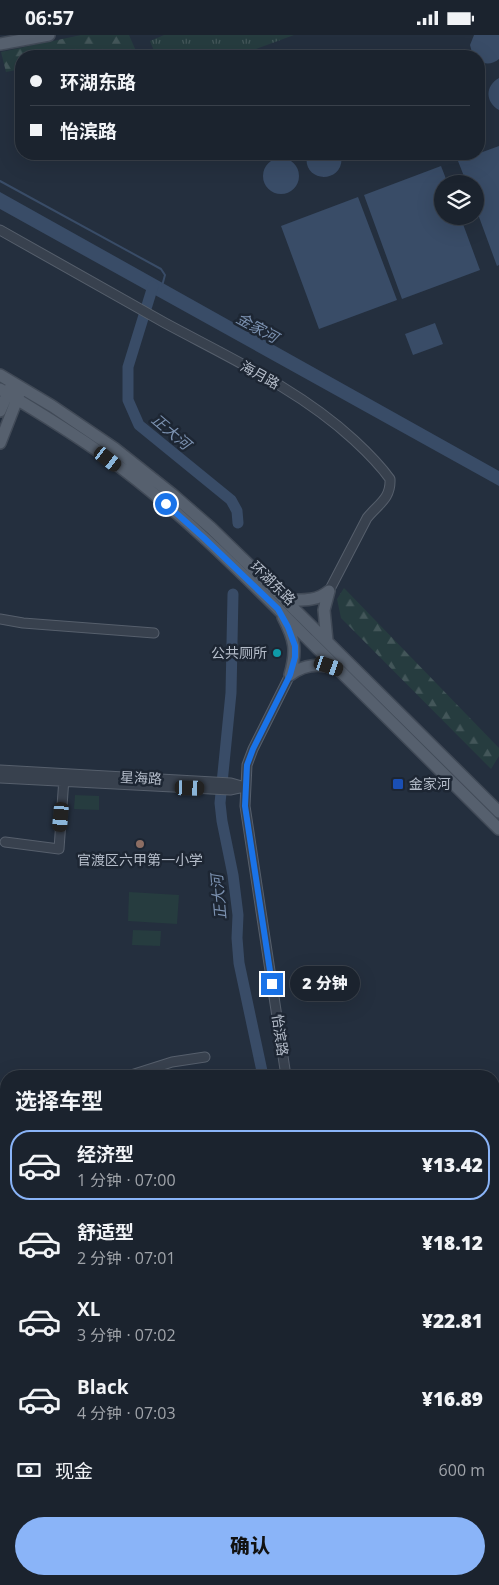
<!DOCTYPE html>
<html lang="zh">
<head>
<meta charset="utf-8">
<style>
  body { margin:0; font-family:"Open Sans","Noto Sans SC",sans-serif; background:#282f3a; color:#f1f3f6; height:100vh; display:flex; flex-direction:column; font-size:19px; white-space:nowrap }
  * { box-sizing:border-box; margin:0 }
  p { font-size:16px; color:#a0a4aa }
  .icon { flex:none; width:28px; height:28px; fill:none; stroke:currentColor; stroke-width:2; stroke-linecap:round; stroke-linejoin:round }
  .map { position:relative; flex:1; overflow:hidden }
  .side { position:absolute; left:0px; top:1035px; width:500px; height:515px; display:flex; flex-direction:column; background:#1b232e; border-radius:20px 20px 0 0; box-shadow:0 5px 20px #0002,0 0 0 1px #39404a }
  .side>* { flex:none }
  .hud { position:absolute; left:15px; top:15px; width:470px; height:110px; border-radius:20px; box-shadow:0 5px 20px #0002,0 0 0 1px #39404a; display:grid; align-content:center; height:110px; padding:0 15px; background:#1b232e }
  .tools { position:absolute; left:434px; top:140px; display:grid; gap:10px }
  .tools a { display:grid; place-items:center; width:50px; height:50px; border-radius:50%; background:#1b232e; box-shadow:0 5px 20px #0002,0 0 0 1px #39404a; font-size:25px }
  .end { position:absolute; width:22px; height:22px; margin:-11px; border:6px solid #1a73e8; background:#fff; box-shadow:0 0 0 2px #fff }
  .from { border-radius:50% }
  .bubble { position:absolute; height:35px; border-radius:18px; background:#1b232e; box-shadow:0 5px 20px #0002,0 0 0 1px #39404a; font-size:16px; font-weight:800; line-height:35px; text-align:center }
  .car { position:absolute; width:15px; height:30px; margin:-15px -8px; border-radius:6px; box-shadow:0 0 4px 1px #0007; background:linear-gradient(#222 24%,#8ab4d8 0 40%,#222 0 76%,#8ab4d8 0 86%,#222 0) }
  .hud b { display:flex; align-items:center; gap:18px; height:48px; font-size:19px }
  .hud b+b { border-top:1px solid #39404a }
  .hud i { width:12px; height:12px; background:#f1f3f6 }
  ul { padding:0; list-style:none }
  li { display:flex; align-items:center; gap:15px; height:70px; margin:0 10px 8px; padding:0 5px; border:2px solid transparent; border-radius:20px }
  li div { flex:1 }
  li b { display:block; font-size:19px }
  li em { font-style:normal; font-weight:800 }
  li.current { border-color:#8ab4f8 }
  li>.icon { width:45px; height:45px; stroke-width:1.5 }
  h2 { padding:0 15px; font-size:22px; line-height:60px }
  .pay { display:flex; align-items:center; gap:12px; height:55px; padding:0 15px; font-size:19px }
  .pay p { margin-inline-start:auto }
  .button { display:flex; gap:10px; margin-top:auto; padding:10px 15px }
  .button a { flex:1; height:58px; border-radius:30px; background:#8ab4f8; color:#111; font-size:20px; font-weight:800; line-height:58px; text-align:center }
  .status { display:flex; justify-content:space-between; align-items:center; height:35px; padding:0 25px; background:#1b232e; direction:ltr }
  .status svg { height:14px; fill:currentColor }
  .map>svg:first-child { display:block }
  .grass { fill:url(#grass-tufts) }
  .forest { fill:url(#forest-firs) }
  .garden { fill:#263c3f }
  .water { fill:#394c67 }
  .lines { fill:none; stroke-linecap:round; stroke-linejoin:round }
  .stream { stroke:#394c67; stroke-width:2 }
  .river { stroke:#394c67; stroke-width:11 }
  .minor-casing { stroke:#565f6c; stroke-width:11 }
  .major-casing { stroke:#414a57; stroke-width:14 }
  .highway-casing { stroke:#434c59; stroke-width:15 }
  .minor { stroke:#38414e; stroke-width:9 }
  .major { stroke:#56606e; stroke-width:11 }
  .highway { stroke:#746855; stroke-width:12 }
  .route { stroke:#1a73e8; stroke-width:6 }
  .culture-dot { fill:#0f9aa8; stroke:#1d2633; stroke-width:2 }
  .transit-dot { fill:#1a4fb4; stroke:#1d2633; stroke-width:2 }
  .education-dot { fill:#8d6e63; stroke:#1d2633; stroke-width:2 }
  .labels { text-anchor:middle; stroke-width:5; stroke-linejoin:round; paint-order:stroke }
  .street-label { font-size:14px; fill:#b4bcc9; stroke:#1d2633 }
  .poi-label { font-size:14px; fill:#b4bcc9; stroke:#1d2633; text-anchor:end }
  .water-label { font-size:15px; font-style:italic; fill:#7c92b1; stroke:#1d2633 }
</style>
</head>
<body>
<div class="status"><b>06:57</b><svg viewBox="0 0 49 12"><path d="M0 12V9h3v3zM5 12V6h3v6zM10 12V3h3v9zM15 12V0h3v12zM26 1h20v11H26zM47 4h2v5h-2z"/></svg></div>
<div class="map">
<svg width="499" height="1550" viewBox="0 0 499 1550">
  <defs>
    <pattern id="grass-tufts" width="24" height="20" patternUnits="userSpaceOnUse" patternTransform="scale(1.25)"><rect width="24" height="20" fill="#263c3f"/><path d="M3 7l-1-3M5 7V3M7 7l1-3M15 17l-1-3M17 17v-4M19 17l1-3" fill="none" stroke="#435659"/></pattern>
    <pattern id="forest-firs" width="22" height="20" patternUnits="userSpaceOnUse" patternTransform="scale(1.25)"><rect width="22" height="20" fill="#263c3f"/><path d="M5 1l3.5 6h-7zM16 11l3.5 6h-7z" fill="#435659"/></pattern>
  </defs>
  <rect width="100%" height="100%" fill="#242f3e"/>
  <path class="grass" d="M164 0H294L237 21H156L150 6Z"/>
  <path class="forest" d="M81 0H129L136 16 123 21H21V34L6 37 1 17Z
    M344 553 499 713V721L491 734 341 583 337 564Z"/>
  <path class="garden" d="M75 760 99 761V775L74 774Z
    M129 857 179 860 177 889 128 886Z
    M133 895 161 896 160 911 132 910Z"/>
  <path class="water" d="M474 0H499V24C493 29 486 30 479 26V21H473L470 10Z
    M499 43V75C485 67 485 51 499 43Z
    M499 111V230L497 231 475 171V149H467L458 126Z
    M307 119H341C347 149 301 150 307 119Z
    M263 141a18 18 0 1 1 36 0a18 18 0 1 1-36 0Z
    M441 131 448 149H442V181H460L480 235 402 264 364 160Z
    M0 157 499 436V451L0 174Z
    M358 162 397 265 319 294 281 191Z
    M435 288 443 309 413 320 405 299Z"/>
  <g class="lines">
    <path class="stream" d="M0 146 161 234 165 240 162 251"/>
    <path class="river" d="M153 251 128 332V365L139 390 231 465 237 476 238 488
      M233 559 231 658 220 768 222 786 233 840 238 880 237 903 239 928 263 1041
      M199 1544 200 1550"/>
    <g class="minor-casing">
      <path id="minor" d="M0 195C55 226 110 257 165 288 230 323 300 355 354 405 367 417 380 430 390 444 391 464 378 469 367 483L329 556
        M0 584 23 588 154 598
        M0 735 231 748 245 752
        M0 743 230 755 244 752
        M5 807 59 814 64 743
        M128 1041 172 1027 205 1022
        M286 1041 245 771 247 730 253 714 290 640
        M0 1124 6 1119
        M494 1141 499 1140
        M0 1439 6 1435
        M494 1455 499 1446
        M494 1471 499 1457
        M478 1550 485 1548"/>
    </g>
    <g class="major-casing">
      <path id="major" d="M0 9 49 0
        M0 340 52 371 114 413 172 459 211 493 285 565 499 777
        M0 354C37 376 73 398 108 423 181 476 245 541 309 605 373 668 436 731 499 794
        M0 376 10 353
        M0 408 19 359
        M285 565C301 565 316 567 329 556L324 575 327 606
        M283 582C295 605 297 615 290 640 304 629 321 628 337 634
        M0 1140 6 1156
        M0 1174 6 1190
        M155 1544 158 1550
        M168 1544 170 1550"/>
    </g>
    <g class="highway-casing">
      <path id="highway" d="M494 1217 499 1215
        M494 1231 499 1229
        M494 1249 499 1247
        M0 1519 6 1515
        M0 1535 6 1531
        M0 1545 6 1542"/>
    </g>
    <use href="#minor" class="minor"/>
    <use href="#major" class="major"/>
    <use href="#highway" class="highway"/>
  </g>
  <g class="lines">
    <path class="route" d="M166 469 204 503 278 574 288 592 295 611V622L290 640 253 714 247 730 245 771 272 949"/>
  </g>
  <circle class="culture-dot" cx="277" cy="618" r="5"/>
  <rect class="transit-dot" x="392" y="743" width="12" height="12" rx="2.5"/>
  <circle class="education-dot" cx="140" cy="809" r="5"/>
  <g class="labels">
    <g class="street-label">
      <text transform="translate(260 340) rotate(29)" y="5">海月路</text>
      <text transform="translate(273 548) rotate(44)" y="5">环湖东路</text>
      <text transform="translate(141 743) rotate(3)" y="5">星海路</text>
      <text transform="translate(280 1000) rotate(82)" y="5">怡滨路</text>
    </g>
    <g class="poi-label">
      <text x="267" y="623">公共厕所</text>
      <text x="409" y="754" text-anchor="start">金家河</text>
      <text x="140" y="830" text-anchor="middle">官渡区六甲第一小学</text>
    </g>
    <g class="water-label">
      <text transform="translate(257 293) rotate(29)" y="5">金家河</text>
      <text transform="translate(171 397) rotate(40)" y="5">正大河</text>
      <text transform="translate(219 862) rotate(-95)" y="5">正大河</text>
    </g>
  </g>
</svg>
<div class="tools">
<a><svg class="icon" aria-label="layers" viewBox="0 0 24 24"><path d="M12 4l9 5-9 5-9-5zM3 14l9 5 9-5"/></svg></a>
</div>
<i class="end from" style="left:166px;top:469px"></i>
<i class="end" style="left:272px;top:949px"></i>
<div class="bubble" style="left:290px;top:931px;width:70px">2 分钟</div>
<i class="car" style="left:108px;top:424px;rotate:128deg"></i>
<i class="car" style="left:329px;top:631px;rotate:109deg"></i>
<i class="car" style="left:190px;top:753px;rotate:92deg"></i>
<i class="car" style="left:61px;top:782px;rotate:185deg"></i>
<div class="hud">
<b><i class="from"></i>环湖东路</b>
<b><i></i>怡滨路</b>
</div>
<section class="side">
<h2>选择车型</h2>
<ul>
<li class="current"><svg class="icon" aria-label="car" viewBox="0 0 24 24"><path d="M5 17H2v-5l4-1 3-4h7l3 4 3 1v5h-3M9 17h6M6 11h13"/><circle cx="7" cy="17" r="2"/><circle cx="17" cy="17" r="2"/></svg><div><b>经济型</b><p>1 分钟 · 07:00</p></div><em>¥13.42</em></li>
<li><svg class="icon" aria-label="car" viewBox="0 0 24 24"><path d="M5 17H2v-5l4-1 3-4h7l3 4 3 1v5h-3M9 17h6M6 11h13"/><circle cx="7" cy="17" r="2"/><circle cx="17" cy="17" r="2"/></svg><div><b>舒适型</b><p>2 分钟 · 07:01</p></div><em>¥18.12</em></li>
<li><svg class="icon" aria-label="car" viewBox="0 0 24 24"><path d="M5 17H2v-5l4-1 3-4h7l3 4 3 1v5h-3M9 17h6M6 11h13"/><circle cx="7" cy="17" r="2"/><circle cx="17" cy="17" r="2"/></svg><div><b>XL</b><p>3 分钟 · 07:02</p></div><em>¥22.81</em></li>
<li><svg class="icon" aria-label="car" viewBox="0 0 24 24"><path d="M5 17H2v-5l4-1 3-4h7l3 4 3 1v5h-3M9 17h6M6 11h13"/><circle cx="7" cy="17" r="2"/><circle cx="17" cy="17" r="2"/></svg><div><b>Black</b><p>4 分钟 · 07:03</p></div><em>¥16.89</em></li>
</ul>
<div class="pay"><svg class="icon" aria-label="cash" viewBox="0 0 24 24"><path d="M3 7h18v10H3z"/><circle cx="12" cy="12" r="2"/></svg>现金<p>600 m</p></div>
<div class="button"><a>确认</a></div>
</section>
</div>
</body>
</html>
